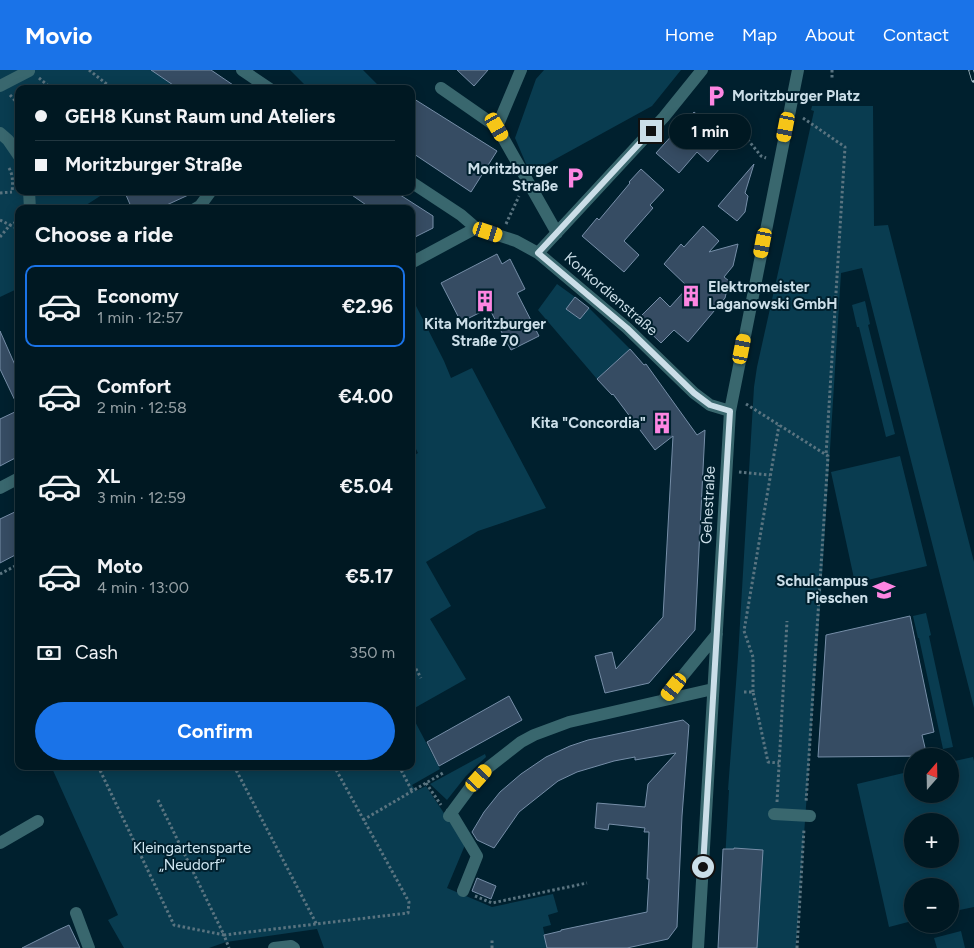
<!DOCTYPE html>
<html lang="en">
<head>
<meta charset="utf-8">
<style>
  body { margin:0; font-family:Figtree,sans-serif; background:#0a212a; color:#f1f3f6; height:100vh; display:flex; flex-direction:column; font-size:19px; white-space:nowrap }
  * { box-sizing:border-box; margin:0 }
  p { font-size:16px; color:#95a0a5 }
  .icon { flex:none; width:28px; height:28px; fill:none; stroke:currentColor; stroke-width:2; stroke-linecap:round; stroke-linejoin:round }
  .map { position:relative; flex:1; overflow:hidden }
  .panel { position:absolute; left:15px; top:135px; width:400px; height:565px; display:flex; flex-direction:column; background:#001822; border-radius:10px; box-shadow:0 2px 12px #0003,0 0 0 1px #223740 }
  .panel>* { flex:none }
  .top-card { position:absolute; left:15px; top:15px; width:400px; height:110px; border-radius:10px; box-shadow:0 2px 12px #0003,0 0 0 1px #223740; display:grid; align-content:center; height:110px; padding:0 20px; background:#001822 }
  .needle { width:32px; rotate:20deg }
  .fabs { position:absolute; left:904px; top:678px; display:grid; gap:10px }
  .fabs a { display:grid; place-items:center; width:55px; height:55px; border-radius:50%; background:#001822; box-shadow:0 2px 12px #0003,0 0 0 1px #223740; font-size:25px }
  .end { position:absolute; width:22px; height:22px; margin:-11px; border:6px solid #cbdee8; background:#111; box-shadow:0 0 0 2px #111 }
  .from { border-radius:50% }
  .bubble { position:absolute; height:35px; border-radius:18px; background:#001822; box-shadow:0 2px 12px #0003,0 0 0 1px #223740; font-size:16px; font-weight:700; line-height:35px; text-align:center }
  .car { position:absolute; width:15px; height:30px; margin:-15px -8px; border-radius:6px; box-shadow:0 0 4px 1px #0007; background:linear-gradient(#f5c518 24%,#345 0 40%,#f5c518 0 76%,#345 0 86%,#f5c518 0) }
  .top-card b { display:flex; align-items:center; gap:18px; height:48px; font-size:19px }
  .top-card b+b { border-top:1px solid #223740 }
  .top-card i { width:12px; height:12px; background:#f1f3f6 }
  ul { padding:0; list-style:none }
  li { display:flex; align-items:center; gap:15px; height:82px; margin:0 10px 8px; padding:0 10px; border:2px solid transparent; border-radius:10px }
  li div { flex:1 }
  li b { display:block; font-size:19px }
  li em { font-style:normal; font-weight:700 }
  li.current { border-color:#1a73e8 }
  li>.icon { width:45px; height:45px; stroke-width:1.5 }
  h2 { padding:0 20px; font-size:22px; line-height:60px }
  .pay { display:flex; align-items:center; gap:12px; height:55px; padding:0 20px; font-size:19px }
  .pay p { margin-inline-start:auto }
  .cta { display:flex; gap:10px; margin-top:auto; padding:10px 20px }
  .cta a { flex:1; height:58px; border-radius:30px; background:#1a73e8; color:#fff; font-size:20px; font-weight:700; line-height:58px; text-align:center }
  header { display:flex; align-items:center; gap:30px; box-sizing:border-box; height:70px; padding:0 25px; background:#1a73e8; color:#fff }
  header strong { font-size:24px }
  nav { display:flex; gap:28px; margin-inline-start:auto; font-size:18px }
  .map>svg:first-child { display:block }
  .green { fill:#093c50; fill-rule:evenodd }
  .building { fill:#364c63; stroke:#768ea8 }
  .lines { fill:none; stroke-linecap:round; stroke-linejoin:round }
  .path { stroke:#5a7480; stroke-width:3; stroke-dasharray:2.5 2.5; stroke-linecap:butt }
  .minor { stroke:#39676e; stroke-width:12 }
  .rail-casing { stroke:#abc0cb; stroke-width:5.5 }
  .rail { stroke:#00202e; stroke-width:4; stroke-dasharray:11; stroke-linecap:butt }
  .route { stroke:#cbdee8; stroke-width:6 }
  .labels { text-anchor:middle; stroke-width:4; stroke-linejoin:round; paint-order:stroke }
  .poi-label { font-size:15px; font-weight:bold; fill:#cbdee8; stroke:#00202e; text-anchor:end }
  .street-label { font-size:15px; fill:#cbdee8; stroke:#00202e }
  .park-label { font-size:15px; fill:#d0e7f2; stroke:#00202e }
</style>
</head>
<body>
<header>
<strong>Movio</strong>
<nav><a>Home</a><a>Map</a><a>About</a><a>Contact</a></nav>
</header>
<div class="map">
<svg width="974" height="878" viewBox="0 0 974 878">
  <rect width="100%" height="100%" fill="#00202e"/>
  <path class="green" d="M0 0H151L179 19H19V121H108L80 139H19V218L0 227Z
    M290 0H363L377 14 372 19H309Z
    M544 0H681L652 36 530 103 515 68 536 9Z
    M812 36H873L874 156 888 155 974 492V638L862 198 841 203 820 539 796 878H720L729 720H728L738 587 754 317 757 297 814 41 811 40Z
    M557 214 575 227 566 239 580 249 589 238 630 279 597 309 538 240Z
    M411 226 444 291 451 308 472 298 546 438 478 461 426 492 451 536 430 549 466 609 411 640V387L418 383 411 369Z
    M865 231 870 254 868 255 895 364 886 367 859 257H857L852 235Z
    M900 386 927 496 855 513 831 402Z
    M926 543 931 565 929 566 953 677 943 679 919 568H918L913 546Z
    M411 644 440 699 412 715 416 721 426 716 465 775 447 818 492 837 553 824 558 842 548 845 551 855 543 857 547 878H324L317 859 226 872 209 878H124L108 850 118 845 51 696H411Z
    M485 684 486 687 466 706 447 730 430 714Z
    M973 687 974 691V837L950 842V816H912V851L889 857 857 714 912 701V724H950V692ZM912 751H950V789H912Z
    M961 861 965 878H937L934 868Z"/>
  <path class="building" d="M151 0H211L239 19H179Z
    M457 0H488L474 16Z
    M411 27 497 81 471 122 411 82Z
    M694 42 727 70 708 92 697 82 679 103 656 83 675 62 676 63Z
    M754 94 745 123 748 126 745 142 737 151 718 136Z
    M641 99 664 120 650 135 653 138 624 171 639 185 624 202 582 166 597 148 599 150 630 113 629 112Z
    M136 121H197L158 139H132L126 125Z
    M346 121H394L433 146V158L411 169V139H372Z
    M703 156 719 171 709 182 738 174 733 196 724 207 729 211 725 228 688 272 674 260 661 273 637 250 660 227 670 237 688 217 664 194 681 174 684 177Z
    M497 184 502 194 510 189 525 219 517 223 539 266 511 280 489 238 461 252 441 213Z
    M575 227 589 238 580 249 566 239Z
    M0 261 19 304V339L0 299Z
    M630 279 644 295 646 294 697 365 705 360 695 560 649 613 605 623 595 586 612 582 616 599 663 547 673 366 655 380 613 324 612 325 597 309Z
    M19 340V386L0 396V349Z
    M19 440V483L0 493V449Z
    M910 546 934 662 922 665 927 686 818 687 826 565Z
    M509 626 522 650 439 696 427 672Z
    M683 650 689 655 682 746 677 857 668 869 627 878H547L544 865 561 861V860L647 842 649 809H647L649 762H644L645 758 609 754 608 760 595 758 597 733 645 737 648 714 676 683 635 690V687L614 691 577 702 558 711 519 742 494 778 477 770 472 762 484 742 500 722 521 704 546 687 570 676 588 670Z
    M734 778 763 780 757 878H718L723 779H734Z
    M477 808 496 816 491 829 472 821Z
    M69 855 80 878H22L58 860Z"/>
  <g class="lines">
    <path class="path" d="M89 0 113 19
      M832 0V10
      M39 8 52 19
      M10 25 19 35
      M722 46 740 60 761 86 766 88
      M803 48 845 77 826 385
      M9 98C13 105 13 113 12 122
      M0 123 12 122
      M0 150 10 155 19 151
      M506 154 519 126
      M0 167 10 155 19 159
      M746 334 828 386 806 733
      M739 402 770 405
      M0 504 19 494
      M411 590 421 608
      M744 622H753L768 692 779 693
      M753 622V587L744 561 779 355
      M98 696 174 855 224 865 229 878
      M234 696 317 855
      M399 696 412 721
      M426 713 441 735
      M158 730 224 865 408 843 409 832 334 696
      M777 732 787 551
      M363 750 443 703
      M475 826 492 833 587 813
      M492 878V869
      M797 878 804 759"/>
    <path class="minor" d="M242 0 270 19
      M521 0 497 57 557 163
      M0 16 29 1
      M441 18 497 57
      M0 63 8 70 19 86
      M411 112 461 145 476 158 516 171 538 183 627 258 694 323 710 335 730 341
      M29 121 30 139
      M195 139 200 136 211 121
      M538 183 664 47 702 0
      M411 193 476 158
      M0 418 19 408
      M663 630 717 564
      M451 743 477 786 463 821
      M774 744 810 746
      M449 746 469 719 489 697 521 672 534 665 569 652 713 619
      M0 773 38 751
      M76 843 89 878
      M274 878 291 876 294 878
      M698 878 730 341 798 0"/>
    <g class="rail-casing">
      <path id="rail" d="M971 0 974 10"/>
    </g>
    <use href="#rail" class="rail"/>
  </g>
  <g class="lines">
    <path class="route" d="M651 61 538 183 627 258 694 323 710 335 730 341 703 797"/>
  </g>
  <defs>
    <g id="parking-bare" transform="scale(1.725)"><path d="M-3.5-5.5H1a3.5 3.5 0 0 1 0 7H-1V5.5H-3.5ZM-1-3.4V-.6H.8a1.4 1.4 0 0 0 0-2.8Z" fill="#fd86e2" stroke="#00202e" stroke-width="2.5" paint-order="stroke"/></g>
    <g id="building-bare" transform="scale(1.725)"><path d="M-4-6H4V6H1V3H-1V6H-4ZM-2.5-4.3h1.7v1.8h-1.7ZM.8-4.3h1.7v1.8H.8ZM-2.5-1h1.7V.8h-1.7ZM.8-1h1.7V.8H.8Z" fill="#fd86e2" stroke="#00202e" stroke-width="2.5" paint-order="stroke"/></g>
    <g id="school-bare" transform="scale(1.725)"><path d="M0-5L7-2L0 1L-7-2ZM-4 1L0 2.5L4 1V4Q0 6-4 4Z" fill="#fd86e2" stroke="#00202e" stroke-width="2.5" paint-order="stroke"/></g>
  </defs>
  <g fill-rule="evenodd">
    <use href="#parking-bare" x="716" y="26"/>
    <use href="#parking-bare" x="575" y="108"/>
    <use href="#building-bare" x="691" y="226"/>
    <use href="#building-bare" x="485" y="231"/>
    <use href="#building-bare" x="662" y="353"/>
    <use href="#school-bare" x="884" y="520"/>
  </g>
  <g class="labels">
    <g class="poi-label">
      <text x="732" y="31" text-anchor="start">Moritzburger Platz</text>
      <text x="558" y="104">Moritzburger<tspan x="558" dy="17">Straße</tspan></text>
      <text x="708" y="222" text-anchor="start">Elektromeister<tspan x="708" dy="17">Laganowski GmbH</tspan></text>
      <text x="485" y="259" text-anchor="middle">Kita Moritzburger<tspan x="485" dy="17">Straße 70</tspan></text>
      <text x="646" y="358">Kita "Concordia"</text>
      <text x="868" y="516">Schulcampus<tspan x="868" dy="17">Pieschen</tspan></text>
    </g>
    <g class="street-label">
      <text transform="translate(611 224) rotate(41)" y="5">Konkordienstraße</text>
      <text transform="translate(708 435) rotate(-87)" y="5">Gehestraße</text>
    </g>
    <g class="park-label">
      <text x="192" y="783">Kleingartensparte<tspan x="192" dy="17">„Neudorf“</tspan></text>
    </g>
  </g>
</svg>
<div class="fabs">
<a><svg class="needle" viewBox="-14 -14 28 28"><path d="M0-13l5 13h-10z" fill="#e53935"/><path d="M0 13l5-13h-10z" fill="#95a0a5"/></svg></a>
<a>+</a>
<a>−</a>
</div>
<i class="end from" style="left:703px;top:797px"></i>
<i class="end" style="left:651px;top:61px"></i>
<div class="bubble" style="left:669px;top:44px;width:82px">1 min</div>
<i class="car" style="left:497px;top:57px;rotate:150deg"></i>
<i class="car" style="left:786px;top:57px;rotate:191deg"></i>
<i class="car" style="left:488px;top:162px;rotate:108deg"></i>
<i class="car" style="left:763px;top:173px;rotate:191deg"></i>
<i class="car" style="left:742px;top:279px;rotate:11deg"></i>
<i class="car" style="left:674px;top:617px;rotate:218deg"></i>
<i class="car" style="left:479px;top:708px;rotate:42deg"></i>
<div class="top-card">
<b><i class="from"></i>GEH8 Kunst Raum und Ateliers</b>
<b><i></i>Moritzburger Straße</b>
</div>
<section class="panel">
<h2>Choose a ride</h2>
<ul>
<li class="current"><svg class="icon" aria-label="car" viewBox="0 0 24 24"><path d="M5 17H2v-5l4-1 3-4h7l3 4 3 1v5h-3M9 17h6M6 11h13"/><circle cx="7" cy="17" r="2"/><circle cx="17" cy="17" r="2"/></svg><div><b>Economy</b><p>1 min · 12:57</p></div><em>€2.96</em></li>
<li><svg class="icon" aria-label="car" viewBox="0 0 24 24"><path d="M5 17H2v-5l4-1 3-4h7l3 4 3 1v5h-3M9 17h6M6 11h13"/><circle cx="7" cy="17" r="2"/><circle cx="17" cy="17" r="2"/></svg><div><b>Comfort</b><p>2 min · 12:58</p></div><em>€4.00</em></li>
<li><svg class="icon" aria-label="car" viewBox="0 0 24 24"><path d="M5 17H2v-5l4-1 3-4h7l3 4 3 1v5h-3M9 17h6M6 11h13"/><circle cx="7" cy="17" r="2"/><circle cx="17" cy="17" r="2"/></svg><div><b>XL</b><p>3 min · 12:59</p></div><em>€5.04</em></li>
<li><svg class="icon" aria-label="car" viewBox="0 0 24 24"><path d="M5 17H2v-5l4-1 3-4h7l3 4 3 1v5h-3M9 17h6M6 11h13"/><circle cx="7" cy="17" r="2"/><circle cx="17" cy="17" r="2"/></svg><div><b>Moto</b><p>4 min · 13:00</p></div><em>€5.17</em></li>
</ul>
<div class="pay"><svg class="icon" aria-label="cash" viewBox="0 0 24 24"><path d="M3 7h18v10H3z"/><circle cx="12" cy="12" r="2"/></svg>Cash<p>350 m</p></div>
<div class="cta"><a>Confirm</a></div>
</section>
</div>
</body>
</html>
